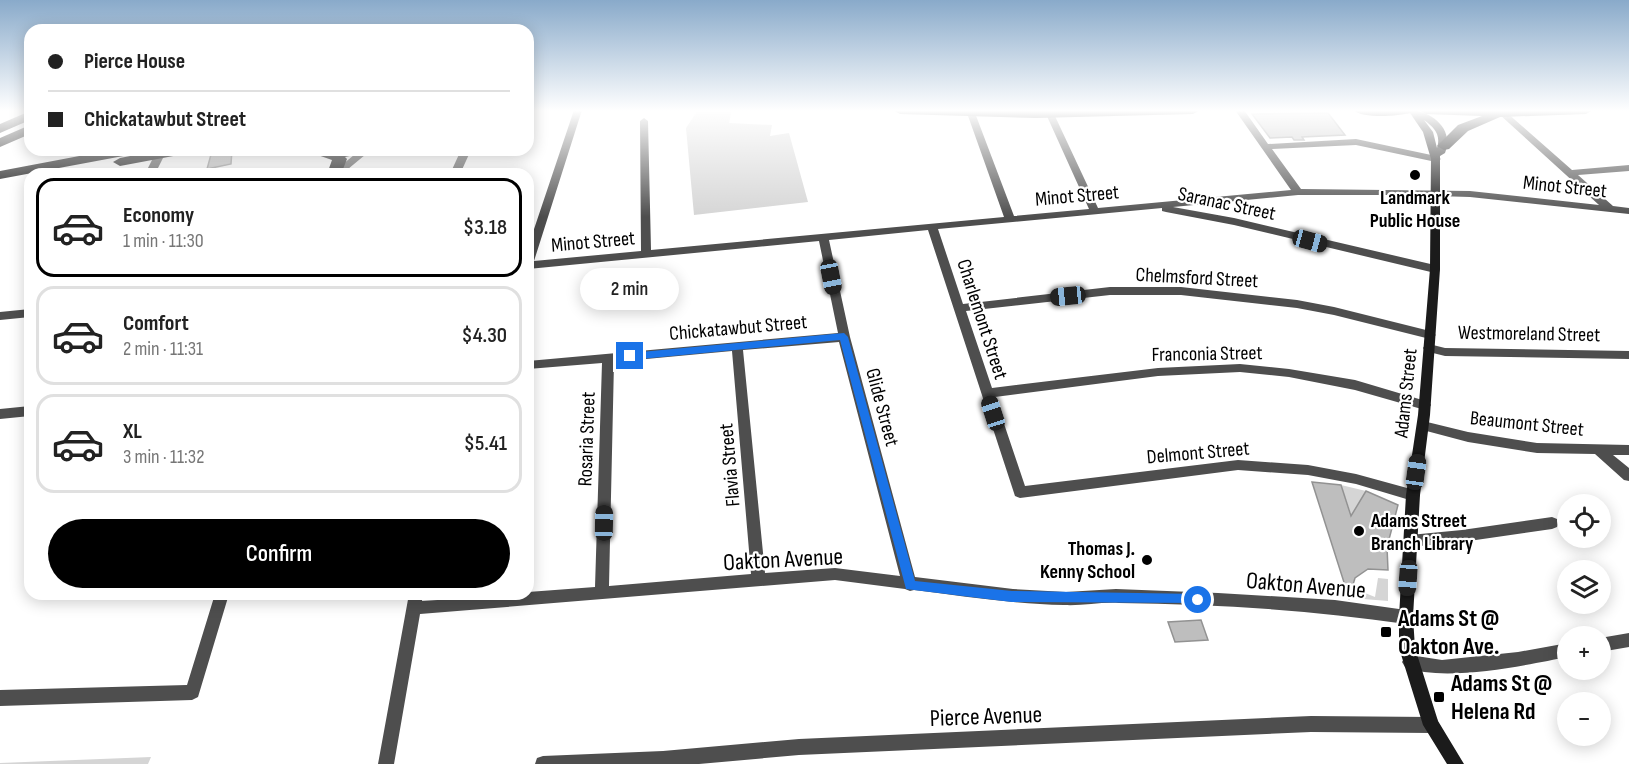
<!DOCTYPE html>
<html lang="en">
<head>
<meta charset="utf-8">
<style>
  body { margin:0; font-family:"Sofia Sans Condensed",sans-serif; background:#f2f2f2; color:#222; height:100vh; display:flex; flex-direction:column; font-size:22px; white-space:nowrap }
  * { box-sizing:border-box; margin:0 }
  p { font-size:20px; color:#767676 }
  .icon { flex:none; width:33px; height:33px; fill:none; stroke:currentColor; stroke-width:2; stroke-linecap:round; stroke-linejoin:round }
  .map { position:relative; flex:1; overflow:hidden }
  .panel { position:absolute; left:24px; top:168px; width:510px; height:432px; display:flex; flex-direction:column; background:#fff; border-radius:18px; box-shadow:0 3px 15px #0003 }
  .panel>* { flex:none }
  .top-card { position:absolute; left:24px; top:24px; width:510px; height:132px; border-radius:18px; box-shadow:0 3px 15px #0003; display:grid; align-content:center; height:132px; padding:0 24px; background:#fff }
  .buttons { position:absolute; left:1557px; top:494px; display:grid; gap:12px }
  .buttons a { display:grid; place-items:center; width:54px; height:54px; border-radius:50%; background:#fff; box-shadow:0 3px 15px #0003; font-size:30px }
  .end { position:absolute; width:27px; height:27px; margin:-14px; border:8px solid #1a73e8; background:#fff; box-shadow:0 0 0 3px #fff }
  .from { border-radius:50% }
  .bubble { position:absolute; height:42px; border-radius:21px; background:#fff; box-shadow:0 3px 15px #0003; font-size:20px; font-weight:600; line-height:42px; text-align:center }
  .car { position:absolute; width:18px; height:36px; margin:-18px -9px; border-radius:8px; box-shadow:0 0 4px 2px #0007; background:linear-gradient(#222 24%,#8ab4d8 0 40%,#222 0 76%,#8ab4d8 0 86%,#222 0) }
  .top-card b { display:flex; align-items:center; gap:21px; height:57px; font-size:22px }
  .top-card b+b { border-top:2px solid #e0e0e0 }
  .top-card i { width:15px; height:15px; background:#222 }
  ul { padding:10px 0 0; list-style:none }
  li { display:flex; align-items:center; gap:18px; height:99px; margin:0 12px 9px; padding:0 12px; border:3px solid #e0e0e0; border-radius:18px }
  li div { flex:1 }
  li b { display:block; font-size:22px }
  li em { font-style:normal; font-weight:600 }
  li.selected { border-color:#000 }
  li>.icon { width:54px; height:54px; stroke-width:1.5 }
  .cta { display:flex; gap:12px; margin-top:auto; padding:12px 24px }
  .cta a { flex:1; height:69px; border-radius:36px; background:#000; color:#fff; font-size:24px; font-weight:600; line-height:69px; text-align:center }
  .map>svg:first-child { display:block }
  .green { fill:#d5d5d5 }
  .building { fill:#bebebe; stroke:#929292; stroke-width:1.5 }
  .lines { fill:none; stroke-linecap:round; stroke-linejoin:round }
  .street { fill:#4e4e4e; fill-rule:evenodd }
  .secondary { fill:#1b1b1b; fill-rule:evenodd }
  .highway { fill:#000; fill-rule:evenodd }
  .route { fill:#1a73e8 }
  .poi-dot { fill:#000; stroke:#fff; stroke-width:2 }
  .labels { text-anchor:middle; stroke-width:4.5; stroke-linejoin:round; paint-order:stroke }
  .street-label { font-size:20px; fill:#000; stroke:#fff }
  .poi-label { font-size:20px; font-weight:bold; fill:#000; stroke:#fff }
  .near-street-label { font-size:24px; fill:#000; stroke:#fff }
  .near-poi-label { font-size:24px; font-weight:bold; fill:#000; stroke:#fff; text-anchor:start }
</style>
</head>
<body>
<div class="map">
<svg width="1629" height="764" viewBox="0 0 1629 764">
  <rect width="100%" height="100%" fill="#fff"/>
  <path class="green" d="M698 110H732L729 123 772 125 770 136 789 133 808 202 694 215 686 128Z
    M1341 485 1366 491 1358 514H1351Z
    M1378 578 1388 579V601L1351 598 1355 589 1375 597Z
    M151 757 148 764H0V763Z"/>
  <path class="building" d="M1328 113 1345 135 1302 137 1304 140H1294L1292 137 1270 138 1252 114Z
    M232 150 231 164 207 169 212 151Z
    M1312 482 1341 485 1351 516 1366 491 1398 505 1387 547 1388 570 1368 569 1355 578 1349 598Z
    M1201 620 1208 640 1175 642 1168 622Z"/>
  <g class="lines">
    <path class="street" d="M574 110H582L534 261 641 251 640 121 644 118 648 121 651 250 1004 217 967 113 971 110 975 113 1014 216 1089 209 1046 114 1050 111 1054 114 1098 208 1291 190 1235 110H1244L1268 144 1356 139 1436 156 1441 159 1436 162 1356 145 1272 149 1301 189 1470 191 1599 205 1499 114 1503 111 1506 112 1572 170 1629 165V171L1578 175 1613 206 1629 208V214L1470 197 1404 195H1298L1173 207 1234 218 1439 266 1440 269 1439 272 1435 273 1234 225 1166 212 1162 211V208L938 229 963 304 1110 287H1181L1297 300 1334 307 1430 331 1436 335 1430 339 1334 315 1297 308 1181 295H1110L966 311 992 388 1158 368 1240 364 1289 369 1355 380 1429 402 1431 405 1429 408 1425 410 1355 390 1289 377 1240 372 1158 376 995 397 1025 486 1238 460 1308 465 1356 474 1418 491 1420 495 1418 499 1413 501 1356 484 1308 475 1238 470 1020 498 1015 496 928 230 829 240 850 337 915 577 1013 589 1066 592 1116 589 1218 593 1335 600 1406 610 1411 612 1413 617 1411 622 1406 624C1311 610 1215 604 1119 603 1100 602 1082 606 1064 605 1013 604 963 596 914 590L910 591 905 589 835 580 420 614 394 764H378L409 594H423L422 601 528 594V592L595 587 602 363 528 369V361L838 333 819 241 528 269V247ZM839 342 900 576 835 568 765 573 743 350ZM732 351 751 574 609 586 614 362Z
      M360 150H371L342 174H331Z
      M461 150H471L460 174H450Z
      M160 151 165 154 155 174H145L155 154Z
      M30 309V317L0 320V312Z
      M1429 344 1445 348 1629 351V359L1445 356 1425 351 1423 348 1425 345Z
      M30 406V416L0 419V409Z
      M1423 421 1468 432 1537 443 1629 445V455H1613L1629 468V481L1624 480 1595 454 1537 453 1468 442 1419 429 1417 426 1419 423Z
      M1552 517 1557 519 1559 523 1557 527 1552 529 1462 542 1410 547 1405 545 1403 541 1405 537 1410 535 1462 530Z
      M215 594H229L198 697 192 700 0 706V690L187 685Z
      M1629 633V647L1600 652V638Z
      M1568 643V657C1525 665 1444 683 1405 667L1402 662 1405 657 1410 655 1442 660 1518 652Z
      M1311 716 1431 717 1437 719 1439 725 1437 731 1431 733 1311 732 799 755 699 764H535L537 758 543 756 663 751 799 739Z"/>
    <path class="secondary" d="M1408 110C1430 110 1455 128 1445 153L1440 156V269L1430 415 1420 495 1413 617 1415 648 1438 721 1464 764H1447L1423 725 1399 648V617L1406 495 1418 415 1430 269 1431 159 1423 132ZM1424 120C1435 128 1441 135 1437 148L1433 132Z"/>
    <path class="highway" d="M893 110H1200L1193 114 1036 118 900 114Z
      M1353 110H1413L1411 113C1398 116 1363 119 1353 110Z
      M1419 110H1593L1586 114 1500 117 1468 131 1449 149 1444 150 1437 146 1458 125 1482 116 1426 114Z
      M30 111V120L0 133V124Z
      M30 125V134L0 147V138Z
      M111 150H141L134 154 0 179V171Z
      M161 150H191L184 154 120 166 113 162 120 158Z
      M310 150H365L363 153 345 157 347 159 341 174H327L332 160 312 153Z"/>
  </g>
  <linearGradient id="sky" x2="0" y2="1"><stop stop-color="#89aaca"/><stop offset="0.51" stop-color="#fff"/><stop offset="1" stop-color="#fff" stop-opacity="0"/></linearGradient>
  <rect width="1629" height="217" fill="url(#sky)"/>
  <path class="route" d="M844 333 848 337 915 581 1012 591 1198 594 1202 596V603L1012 602 906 589 840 340 630 360 626 356 630 353Z"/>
  <g class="poi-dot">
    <circle cx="1415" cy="175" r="6"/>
    <circle cx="1359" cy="531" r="6"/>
    <circle cx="1147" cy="560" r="6"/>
    <rect x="1380" y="626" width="12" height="12" rx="3"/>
    <rect x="1433" y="691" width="12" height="12" rx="3"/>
  </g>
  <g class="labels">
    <g class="street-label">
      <text transform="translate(1565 186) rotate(6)" y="7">Minot Street</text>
      <text transform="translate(1077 195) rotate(-5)" y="7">Minot Street</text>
      <text transform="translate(1227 203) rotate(12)" y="7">Saranac Street</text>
      <text transform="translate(593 241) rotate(-5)" y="7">Minot Street</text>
      <text transform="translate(1197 277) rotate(3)" y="7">Chelmsford Street</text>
      <text transform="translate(983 319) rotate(72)" y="7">Charlemont Street</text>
      <text transform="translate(738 327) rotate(-5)" y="7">Chickatawbut Street</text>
      <text transform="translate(1529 333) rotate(1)" y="7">Westmoreland Street</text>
      <text transform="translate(1207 353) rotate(-1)" y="7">Franconia Street</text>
      <text transform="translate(1405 393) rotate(-84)" y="7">Adams Street</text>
      <text transform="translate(883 407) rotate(75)" y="7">Glide Street</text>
      <text transform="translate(1527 423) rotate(6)" y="7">Beaumont Street</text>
      <text transform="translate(586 439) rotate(-88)" y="7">Rosaria Street</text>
      <text transform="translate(1198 452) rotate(-5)" y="7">Delmont Street</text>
      <text transform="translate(729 465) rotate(-95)" y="7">Flavia Street</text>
    </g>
    <g class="poi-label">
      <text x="1415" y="204">Landmark<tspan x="1415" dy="23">Public House</tspan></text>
      <text x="1371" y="527" text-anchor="start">Adams Street<tspan x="1371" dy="23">Branch Library</tspan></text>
      <text x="1135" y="555" text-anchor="end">Thomas J.<tspan x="1135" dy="23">Kenny School</tspan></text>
    </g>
    <g class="near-street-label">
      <text transform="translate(783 559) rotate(-3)" y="8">Oakton Avenue</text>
      <text transform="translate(1306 585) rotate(5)" y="8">Oakton Avenue</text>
      <text transform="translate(986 716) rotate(-2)" y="8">Pierce Avenue</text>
    </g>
    <g class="near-poi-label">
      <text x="1398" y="626">Adams St @<tspan x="1398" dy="28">Oakton Ave.</tspan></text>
      <text x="1451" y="691">Adams St @<tspan x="1451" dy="28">Helena Rd</tspan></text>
    </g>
  </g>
</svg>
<div class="buttons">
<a><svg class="icon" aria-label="locate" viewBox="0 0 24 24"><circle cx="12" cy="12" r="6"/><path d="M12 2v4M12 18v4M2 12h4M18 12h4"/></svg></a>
<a><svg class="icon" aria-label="layers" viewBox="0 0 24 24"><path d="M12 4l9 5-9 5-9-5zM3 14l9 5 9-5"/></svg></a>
<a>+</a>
<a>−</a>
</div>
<i class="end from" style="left:1198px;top:600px"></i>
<i class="end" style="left:630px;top:356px"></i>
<div class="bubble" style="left:580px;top:268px;width:99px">2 min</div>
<i class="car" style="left:1310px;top:241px;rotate:105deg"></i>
<i class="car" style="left:831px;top:277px;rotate:169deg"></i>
<i class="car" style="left:1068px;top:296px;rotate:264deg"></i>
<i class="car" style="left:993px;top:413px;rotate:342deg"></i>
<i class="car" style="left:1416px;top:472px;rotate:8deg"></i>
<i class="car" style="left:604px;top:523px;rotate:1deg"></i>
<i class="car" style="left:1408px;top:578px;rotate:184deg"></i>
<div class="top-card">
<b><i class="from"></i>Pierce House</b>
<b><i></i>Chickatawbut Street</b>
</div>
<section class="panel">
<ul>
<li class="selected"><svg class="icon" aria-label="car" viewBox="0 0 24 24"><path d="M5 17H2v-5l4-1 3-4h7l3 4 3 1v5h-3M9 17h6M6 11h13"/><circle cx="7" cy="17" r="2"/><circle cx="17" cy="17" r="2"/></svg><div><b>Economy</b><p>1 min · 11:30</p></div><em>$3.18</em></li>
<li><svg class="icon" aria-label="car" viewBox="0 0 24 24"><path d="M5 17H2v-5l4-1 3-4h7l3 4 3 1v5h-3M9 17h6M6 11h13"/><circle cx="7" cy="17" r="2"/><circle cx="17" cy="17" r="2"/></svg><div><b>Comfort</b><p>2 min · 11:31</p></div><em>$4.30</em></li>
<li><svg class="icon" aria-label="car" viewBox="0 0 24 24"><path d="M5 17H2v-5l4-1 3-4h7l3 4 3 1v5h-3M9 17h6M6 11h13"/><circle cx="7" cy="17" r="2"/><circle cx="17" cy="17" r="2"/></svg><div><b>XL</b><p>3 min · 11:32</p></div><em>$5.41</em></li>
</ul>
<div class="cta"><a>Confirm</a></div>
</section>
</div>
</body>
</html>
